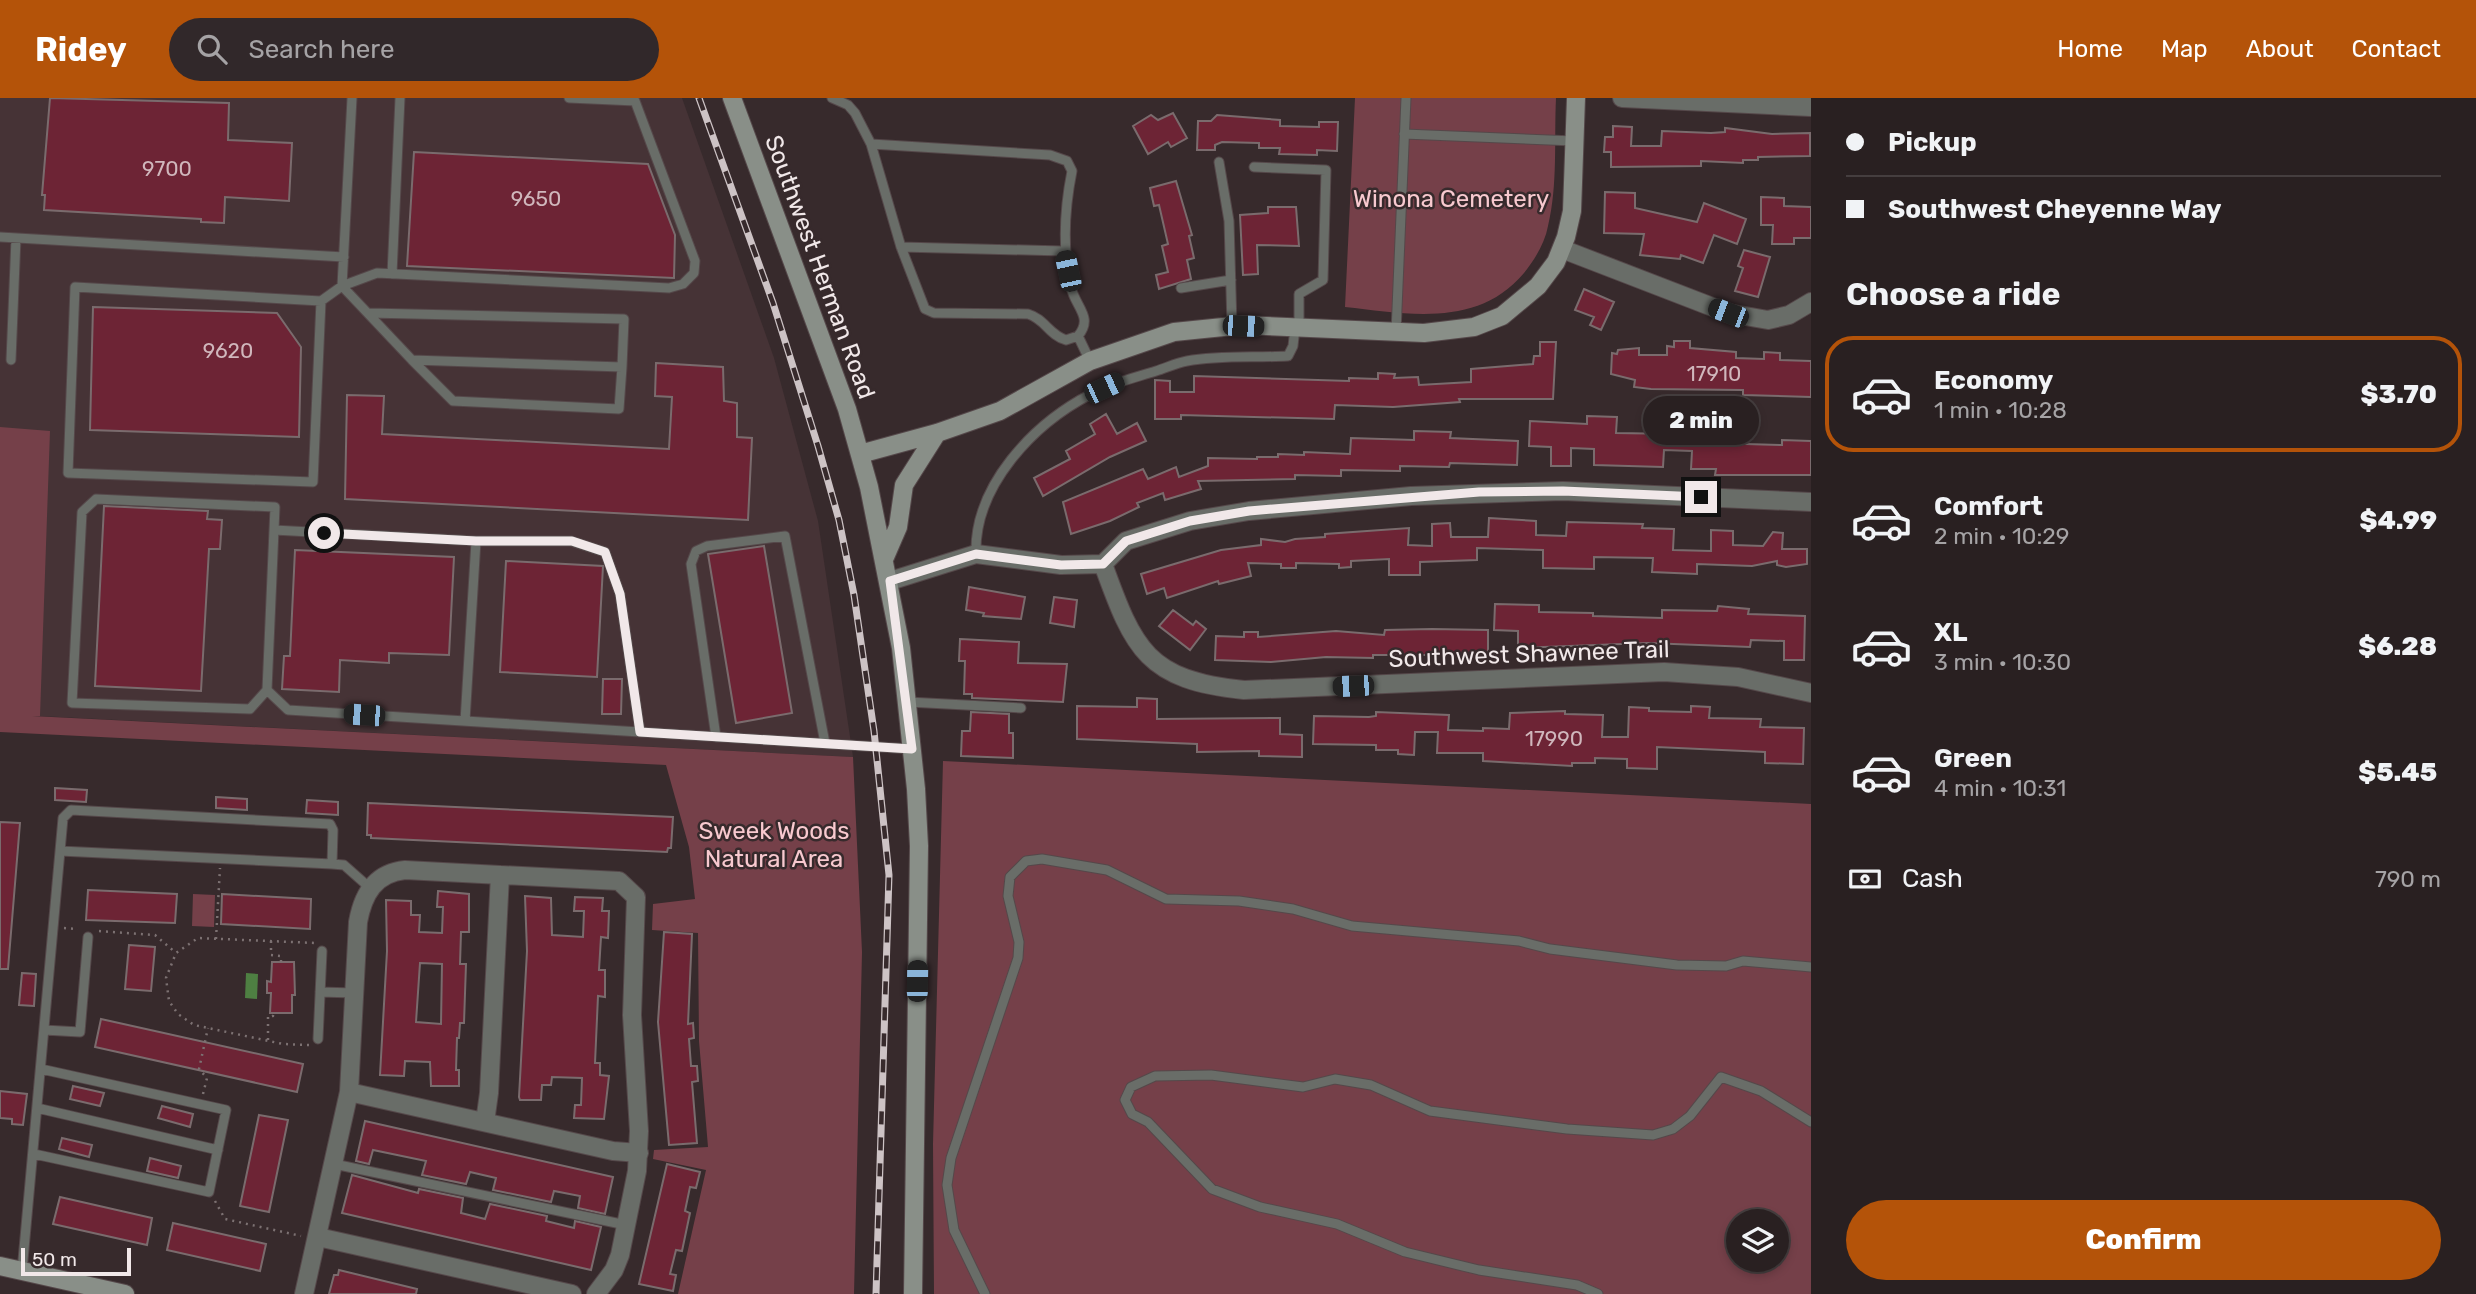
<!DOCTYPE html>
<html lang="en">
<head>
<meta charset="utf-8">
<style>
  body { margin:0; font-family:Rubik,sans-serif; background:#31282a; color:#f1f3f6; height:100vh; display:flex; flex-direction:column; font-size:26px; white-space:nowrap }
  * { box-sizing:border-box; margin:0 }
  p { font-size:23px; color:#a5a3a5 }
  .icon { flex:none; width:38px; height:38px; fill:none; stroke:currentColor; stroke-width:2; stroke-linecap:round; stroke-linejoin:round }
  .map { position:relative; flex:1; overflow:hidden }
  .drawer { display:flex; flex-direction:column; background:#292021; width:665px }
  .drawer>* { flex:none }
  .top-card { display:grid; align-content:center; height:154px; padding:0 35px; background:#292021 }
  .controls { position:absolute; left:1726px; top:1111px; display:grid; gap:14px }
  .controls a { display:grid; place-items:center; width:63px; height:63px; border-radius:50%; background:#292021; box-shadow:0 4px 10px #0003,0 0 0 2px #453e3f; font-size:35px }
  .scale { position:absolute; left:21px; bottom:18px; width:110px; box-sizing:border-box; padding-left:7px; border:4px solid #f1e8e9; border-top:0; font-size:19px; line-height:24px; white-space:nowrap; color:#f1e8e9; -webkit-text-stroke:5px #372a2c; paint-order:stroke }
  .end { position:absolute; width:32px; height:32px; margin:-16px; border:9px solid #f1e8e9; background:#111; box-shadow:0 0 0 4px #111 }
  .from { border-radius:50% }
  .bubble { position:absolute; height:49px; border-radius:24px; background:#292021; box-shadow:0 4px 10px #0003,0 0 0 2px #453e3f; font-size:23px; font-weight:800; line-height:49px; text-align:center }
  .car { position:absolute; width:21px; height:42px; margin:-21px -10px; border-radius:9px; box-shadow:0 0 5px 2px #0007; background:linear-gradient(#222 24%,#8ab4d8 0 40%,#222 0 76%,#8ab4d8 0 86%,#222 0) }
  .top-card b { display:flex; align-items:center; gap:24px; height:66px; font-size:26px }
  .top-card b+b { border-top:2px solid #453e3f }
  .top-card i { width:18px; height:18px; background:#f1f3f6 }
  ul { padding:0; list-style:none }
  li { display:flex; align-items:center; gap:21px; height:116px; margin:0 14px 10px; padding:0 21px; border:4px solid transparent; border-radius:28px }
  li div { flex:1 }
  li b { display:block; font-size:26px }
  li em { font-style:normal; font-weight:800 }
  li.selected { border-color:#b45309 }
  li>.icon { width:63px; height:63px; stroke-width:1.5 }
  h2 { padding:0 35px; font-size:32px; line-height:84px }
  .pay { display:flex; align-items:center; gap:18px; height:77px; padding:0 35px; font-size:26px }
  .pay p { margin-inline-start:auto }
  .cta { display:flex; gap:14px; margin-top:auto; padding:14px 35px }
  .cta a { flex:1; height:80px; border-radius:42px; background:#b45309; color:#fff; font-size:28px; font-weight:800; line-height:80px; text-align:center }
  header { display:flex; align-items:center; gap:42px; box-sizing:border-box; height:98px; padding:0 35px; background:#b45309; color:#fff }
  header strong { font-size:33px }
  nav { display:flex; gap:38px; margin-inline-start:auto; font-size:24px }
  .search { width:490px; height:63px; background:#31282a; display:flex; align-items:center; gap:18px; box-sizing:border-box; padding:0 24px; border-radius:38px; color:#a5a3a5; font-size:26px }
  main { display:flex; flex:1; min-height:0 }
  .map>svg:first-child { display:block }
  .built { fill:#463336 }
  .green { fill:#754049; fill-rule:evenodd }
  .water { fill:#4e7f42 }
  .building { fill:#6d2435; stroke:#7a6b6d; stroke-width:2; fill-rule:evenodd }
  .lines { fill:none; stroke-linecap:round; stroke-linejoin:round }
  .lane-casing { stroke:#55484a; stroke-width:11 }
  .street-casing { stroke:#55484a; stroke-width:20 }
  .secondary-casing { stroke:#55484a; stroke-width:20 }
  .path { stroke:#7c7172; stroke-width:2.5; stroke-dasharray:2 5; stroke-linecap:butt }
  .lane { stroke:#696d68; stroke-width:9 }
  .street { stroke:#696d68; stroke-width:18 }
  .secondary { stroke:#898f88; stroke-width:18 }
  .rail-casing { stroke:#cdc3c5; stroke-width:7 }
  .rail { stroke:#372a2c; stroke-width:4.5; stroke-dasharray:13; stroke-linecap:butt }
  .route { stroke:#f1e8e9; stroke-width:9 }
  .labels { text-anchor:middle; stroke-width:5; stroke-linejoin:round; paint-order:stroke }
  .number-label { font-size:21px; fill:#d0b7bc }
  .park-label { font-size:24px; fill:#f8c9cf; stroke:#372a2c }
  .street-label { font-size:24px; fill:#f1e8e9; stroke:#372a2c }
</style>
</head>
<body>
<header>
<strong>Ridey</strong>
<div class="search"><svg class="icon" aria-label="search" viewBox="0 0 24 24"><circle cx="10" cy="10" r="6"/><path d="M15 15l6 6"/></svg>Search here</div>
<nav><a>Home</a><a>Map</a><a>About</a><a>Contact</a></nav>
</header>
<main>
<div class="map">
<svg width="1811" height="1196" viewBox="0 0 1811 1196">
  <rect width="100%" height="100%" fill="#372a2c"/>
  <path class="built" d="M0 0H682L774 260 818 423 853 659 0 616Z"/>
  <path class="green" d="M1355 0H1556C1554 41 1558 87 1548 128 1545 145 1535 161 1524 175 1478 230 1408 216 1345 209Z
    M0 329 50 333 40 618H32L853 659 862 854 854 1196H678L706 1072 653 1061 654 1052 708 1049 699 943 698 835 652 832 653 806 695 801 689 749 666 667 0 634Z
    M943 663 1811 706V1196H934L933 1046ZM1738 1124H1776V1162H1738Z
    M193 796 215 797 214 829 192 828Z"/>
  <path class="water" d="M246 875 258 876 257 901 245 900Z"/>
  <path class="building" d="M50 0 229 5 228 42 292 45 289 103 225 99 224 125 201 124V121L44 112 45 97H42Z
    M1173 15 1187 40 1171 49 1168 44 1148 56 1133 28 1151 17 1158 22Z
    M1217 17 1280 22V28L1319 29V24H1338L1337 53 1317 52V57L1279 56 1280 50H1259V45L1222 44 1215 47V52H1197L1198 23H1211Z
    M1613 28 1632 29 1631 48H1661L1662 33 1711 35 1725 34V30L1772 36 1810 35V58L1758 59V62H1743V65L1701 63V68L1611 69V54H1604L1605 39H1613Z
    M414 54 648 66 675 137 674 180 407 168Z
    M1176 83 1192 137 1189 138 1194 160 1187 162 1191 181 1159 191 1156 177 1168 174 1162 148 1168 146 1159 107 1154 108 1150 90Z
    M1605 94 1635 95V110L1697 124 1704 105 1746 121 1737 146 1714 137 1703 165 1681 157 1680 161 1640 157 1644 136 1604 135Z
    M1761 99 1784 100V108L1811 109V140H1794V146H1772L1773 127H1761Z
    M1268 109H1296L1299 148 1257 147 1258 176 1243 177 1240 117 1268 115Z
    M1744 152 1770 159 1758 199 1735 193 1743 170 1738 168Z
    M1584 191 1614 204 1601 232 1590 227 1594 219 1575 212Z
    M93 209 277 215 301 249 299 339 90 332Z
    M1674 243H1690V250L1736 254V260L1764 261V254L1780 255V262L1811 263V299L1743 297V292L1651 291 1634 289 1635 282 1611 276 1612 255 1617 256 1618 252 1639 250V257H1667V248L1674 249Z
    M1540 244H1556L1553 301H1459L1460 304 1393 309 1335 307 1334 321 1181 317V321H1155V282L1170 283V294H1194V278L1349 283V280L1378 281V275L1395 276 1394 280 1418 279 1419 287 1471 284V271L1533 266 1534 258H1540Z
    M656 265 723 269 724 303 737 305V339L752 340 748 422 345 401 347 297 384 298 382 336 669 351 672 299 655 298Z
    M1106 316 1117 336 1137 325 1146 343 1110 359 1043 398 1034 380 1070 361 1066 353 1095 336 1090 326Z
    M1587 318 1617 319 1616 335 1676 336V324L1711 325V345L1782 347V342L1811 343V377H1715L1716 371H1691L1692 353 1664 352 1663 369 1594 367V351L1571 350V368H1551V349L1529 348 1530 323 1587 326Z
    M1414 333 1451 334 1450 340 1518 343 1517 367 1450 365 1449 369 1400 368V373L1341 372V378L1295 377V381L1198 383 1201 391 1165 402 1163 395 1137 405 1139 409 1110 423 1071 436 1063 404 1143 371 1148 381 1176 369 1179 379 1208 368V360L1257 361V359H1278V356L1304 357V354L1350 356 1351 340 1414 342Z
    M104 408 208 413 207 421 222 422 220 451H209L201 593 95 588Z
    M1489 420 1536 423V437L1566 438 1567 424 1643 426 1642 430 1674 431 1673 452 1711 453V432L1733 433V447L1763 448 1773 434 1783 435 1782 451H1807V466L1786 469 1777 467V463L1752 468 1697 466V476L1652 474 1653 460 1594 459V471L1543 470V452L1477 450V462L1420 464V477H1389V461L1351 463V469L1339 470V466L1296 465V470H1281V466L1248 465 1251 478 1219 486 1218 483 1167 500 1164 490 1147 496 1141 476 1221 452 1261 447V441L1285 444 1295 441 1325 439V436L1409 430 1408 447 1432 448V426L1450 425 1451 439H1488Z
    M764 448 792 615 736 625 708 456Z
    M295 452 454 459 449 557 389 555V565L340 562 339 594 282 591 284 558H290Z
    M506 463 603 468 597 579 500 574Z
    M969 489 1025 499 1021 521 983 518 984 515 966 512Z
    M1054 499 1077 502 1074 529 1050 525Z
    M1495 506 1539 507V514L1593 515V518L1662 520V512L1717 513 1718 508 1749 511 1748 516 1805 518 1804 562H1784V543L1751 542 1750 549 1648 545 1518 550V533L1494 532Z
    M1173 512 1193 527 1196 523 1206 531 1190 552 1159 528Z
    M1432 531 1488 532V557H1373V560L1326 559 1271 564 1215 562 1216 538 1244 539V534H1258V539L1336 533 1384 537 1385 532Z
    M960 541 1019 544 1018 565 1067 566 1063 604 972 600V596H964L965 563H959Z
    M603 581H622L621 616H602Z
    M1137 600 1157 601V621L1280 620V636L1302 637V659L1259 658V653L1197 654V646L1077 641V608L1137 609Z
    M1691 608 1710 609 1709 620 1761 621 1760 629 1804 630 1803 666 1765 665V654L1657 649V671L1627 670V661L1595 660V665H1572V668L1483 663V655H1437L1438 634H1415L1414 657 1398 656V652H1376V647L1313 646 1314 618 1369 619 1376 618V614L1449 617 1448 632 1483 633V630L1509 631 1510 615 1565 613V616L1603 617 1602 639H1628L1629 609 1649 610V613L1691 614Z
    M971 614 1009 616V635H1013V660L961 658 962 633H970Z
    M55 690 87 692 86 704 55 702Z
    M216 699 247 701V712L216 710Z
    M307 702 338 704V717L306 715Z
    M368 705 673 719 671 750H668L667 754 371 740V737H367Z
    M0 724 20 725 8 871H0Z
    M88 792 177 796 175 825 86 822Z
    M438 793 469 796V834H461L460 866H466L464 925H460L459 940H457L456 972H459V988H431L430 964 405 963 404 978 380 977 387 853 386 802 411 803V817H420L419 834 442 835 443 809H437ZM420 865 442 866 441 926 416 924Z
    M222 796 311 801 310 831 221 826Z
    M525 798 551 800 552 837 583 839 584 813H574L575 799 603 800 602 813H609L608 840 601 839 599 872H605V899L598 898 595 965H600V977L609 978 604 1021 574 1020 575 1007H581L582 980 552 979 551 987H542L541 1002H520L519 999 527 853Z
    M664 834 692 836 688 926 693 925 694 940 689 941 691 968H697L698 983 692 984 697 1045 669 1047 658 924Z
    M129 847 155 849 151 893 125 891Z
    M272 864H294L295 897H292V915H270L271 895H267V883L271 884Z
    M22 875 36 876 34 908 19 907Z
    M101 921 303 966 297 994 95 949Z
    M73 988 104 995 100 1008 70 1001Z
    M0 993 27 996 23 1027 12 1026V1021L0 1020Z
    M162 1008 193 1016 190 1029 158 1020Z
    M259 1017 288 1022 269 1114 240 1108Z
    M365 1023 613 1079 605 1116 578 1110 580 1098 554 1093 551 1104 493 1092 496 1080 470 1074 466 1086 422 1077 426 1063 373 1052 369 1066 356 1063Z
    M62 1040 92 1047 89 1059 59 1051Z
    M150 1060 181 1068 178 1080 147 1073Z
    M667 1066 700 1074 696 1090 690 1089 685 1113 690 1115 682 1153 676 1152 670 1176 676 1177 673 1193 639 1186Z
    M352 1077 418 1095 419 1091 463 1100 461 1115 485 1121 490 1106 547 1118 546 1123 574 1130 575 1123 601 1129 591 1172 342 1115Z
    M60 1099 152 1120 147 1147 53 1126Z
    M173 1125 266 1146 260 1173 167 1152Z
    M339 1172 417 1191 416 1196H329L334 1177H338Z"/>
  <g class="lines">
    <g class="lane-casing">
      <path id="lane" d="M352 0 342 188 412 262 622 269 624 221 369 215
        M832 0 848 7 855 15 871 46 901 149 925 211 934 215 1028 216C1045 221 1049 237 1066 242L1078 238
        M1404 36 1574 43
        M871 46 1050 57 1067 63 1072 73C1064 113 1062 150 1071 189 1075 209 1094 219 1078 238L1090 263
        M1219 64 1229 123 1232 228
        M1254 69 1326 72 1323 182 1299 196V230
        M0 139 344 159
        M901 149 1063 153
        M392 176 400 0
        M1181 190 1231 182
        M321 203 313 384 68 375 75 189 321 203 342 188 377 175 669 190 683 186 694 175 695 163 635 3 569 0
        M1396 234 1406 0
        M11 262 16 140
        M412 262 453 303 619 311 622 269
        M274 432 476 443 465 623
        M476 443H571L605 454 620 496 640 634
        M976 456C974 388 1033 326 1091 296 1112 285 1134 280 1156 273 1166 270 1176 265 1187 263 1220 257 1254 260 1288 258L1293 248 1295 230
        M267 592 250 611 72 605 82 414 96 401 275 409 267 592 288 612 912 651
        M908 604 1021 610
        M716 639 691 466 696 453 707 448 785 438 825 645
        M60 753 332 766
        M320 894 354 895
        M44 932 80 934 88 839
        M318 941 322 853
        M37 1010 218 1052
        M34 1056 209 1094 226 1012 41 971
        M334 1066 626 1127
        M22 1173 63 720 71 712 330 726 333 732 332 766 344 767 370 790
        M985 1196 954 1132 947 1087 951 1060 1018 860 1019 844 1008 798 1010 779 1026 763 1042 761 1107 772 1166 801 1239 803 1293 811 1352 828 1519 843 1550 851 1677 867 1726 868 1743 863 1811 869
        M1598 1196 1577 1187 1479 1172 1405 1154 1337 1126 1260 1109 1212 1091 1148 1024 1132 1016 1125 1002 1131 989 1155 978 1211 977 1303 989 1335 981 1371 987 1430 1013 1567 1031 1653 1037 1673 1031 1690 1018 1721 979 1761 993 1811 1024"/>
    </g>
    <g class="street-casing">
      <path id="street" d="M1622 0 1811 9
        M1562 151 1728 215 1768 222 1789 217 1811 204
        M1103 466C1134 552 1147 582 1244 592L1664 574 1738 579 1811 595
        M890 483 976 456 1061 467 1103 466 1126 443 1190 423 1249 413 1411 398 1563 393 1811 404
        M349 994 613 1053 639 1055
        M485 1024 489 995 500 777
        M318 1139 572 1196
        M304 1196 349 994 358 824C363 796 375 775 405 772L619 783 636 799 632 917 639 1033 637 1073 620 1157 614 1172 596 1196"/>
    </g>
    <g class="secondary-casing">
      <path id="secondary" d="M732 0 847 311 869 389 901 550 916 691 919 748 913 1196
        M860 356 937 335 1000 313 1090 263 1174 234 1243 227 1424 235 1474 229 1502 218 1538 188 1556 164 1566 139 1572 113 1576 0
        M885 459 898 429 904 387 937 335
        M0 1168 125 1196"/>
    </g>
    <path class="path" d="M64 830 78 831
      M99 833 155 837 176 855
      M216 841 220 770
      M271 843V857L281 858V864
      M268 942V918H273V915
      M309 947 283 946 194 927 178 916 169 903 166 880 176 855 198 840 315 845
      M203 996 207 980 199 971 208 930
      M215 1103 225 1121 301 1138"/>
    <use href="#lane" class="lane"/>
    <use href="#street" class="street"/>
    <use href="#secondary" class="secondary"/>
    <g class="rail-casing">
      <path id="rail" d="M699 0 773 205 818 348 839 422 854 497 874 633 889 777 876 1196"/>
    </g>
    <use href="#rail" class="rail"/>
  </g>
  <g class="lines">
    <path class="route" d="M324 435 476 443H572L605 454 620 496 640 634 912 651 890 483 976 456 1061 467 1103 466 1126 443 1190 423 1249 413 1479 394 1563 393 1701 399"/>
  </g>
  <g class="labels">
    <g class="number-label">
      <text x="167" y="78">9700</text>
      <text x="536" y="108">9650</text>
      <text x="228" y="260">9620</text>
      <text x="1714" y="283">17910</text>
      <text x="1554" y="648">17990</text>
    </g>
    <g class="park-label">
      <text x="1451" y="109">Winona Cemetery</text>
      <text x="774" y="741">Sweek Woods<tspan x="774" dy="28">Natural Area</tspan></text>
    </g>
    <g class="street-label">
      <text transform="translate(820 169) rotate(70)" y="8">Southwest Herman Road</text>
      <text transform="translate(1529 556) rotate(-2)" y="8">Southwest Shawnee Trail</text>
    </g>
  </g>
</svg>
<div class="controls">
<a><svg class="icon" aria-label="layers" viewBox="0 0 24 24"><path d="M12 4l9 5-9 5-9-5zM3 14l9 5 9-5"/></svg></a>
</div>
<div class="scale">50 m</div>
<i class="end from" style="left:324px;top:435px"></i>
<i class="end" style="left:1701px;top:399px"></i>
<div class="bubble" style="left:1643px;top:298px;width:116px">2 min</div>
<i class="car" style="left:1068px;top:173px;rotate:348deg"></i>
<i class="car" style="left:1728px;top:215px;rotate:291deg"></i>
<i class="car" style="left:1243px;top:228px;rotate:92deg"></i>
<i class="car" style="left:1104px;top:290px;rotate:65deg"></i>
<i class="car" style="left:1353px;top:588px;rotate:268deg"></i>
<i class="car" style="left:364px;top:617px;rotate:274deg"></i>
<i class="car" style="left:917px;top:883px;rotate:1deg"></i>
</div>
<section class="drawer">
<div class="top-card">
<b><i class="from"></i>Pickup</b>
<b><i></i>Southwest Cheyenne Way</b>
</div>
<h2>Choose a ride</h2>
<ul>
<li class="selected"><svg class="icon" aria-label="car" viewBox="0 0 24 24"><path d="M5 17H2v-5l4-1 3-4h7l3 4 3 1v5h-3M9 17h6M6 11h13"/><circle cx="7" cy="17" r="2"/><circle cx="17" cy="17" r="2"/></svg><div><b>Economy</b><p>1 min · 10:28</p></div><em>$3.70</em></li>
<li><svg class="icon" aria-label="car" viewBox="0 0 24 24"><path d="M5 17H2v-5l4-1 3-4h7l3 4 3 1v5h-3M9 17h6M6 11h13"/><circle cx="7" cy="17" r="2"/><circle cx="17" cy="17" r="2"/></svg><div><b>Comfort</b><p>2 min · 10:29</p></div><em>$4.99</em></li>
<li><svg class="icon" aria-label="car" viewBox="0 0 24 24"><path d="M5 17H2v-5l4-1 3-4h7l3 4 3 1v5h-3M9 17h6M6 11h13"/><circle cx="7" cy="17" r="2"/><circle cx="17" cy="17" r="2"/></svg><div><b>XL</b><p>3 min · 10:30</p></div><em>$6.28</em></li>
<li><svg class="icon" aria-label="car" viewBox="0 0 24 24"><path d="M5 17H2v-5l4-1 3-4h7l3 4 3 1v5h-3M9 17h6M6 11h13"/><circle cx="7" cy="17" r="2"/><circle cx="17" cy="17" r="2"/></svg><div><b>Green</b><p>4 min · 10:31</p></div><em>$5.45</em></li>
</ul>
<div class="pay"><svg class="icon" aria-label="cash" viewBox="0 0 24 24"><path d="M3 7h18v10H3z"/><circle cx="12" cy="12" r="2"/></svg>Cash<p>790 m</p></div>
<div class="cta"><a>Confirm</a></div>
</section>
</main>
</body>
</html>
